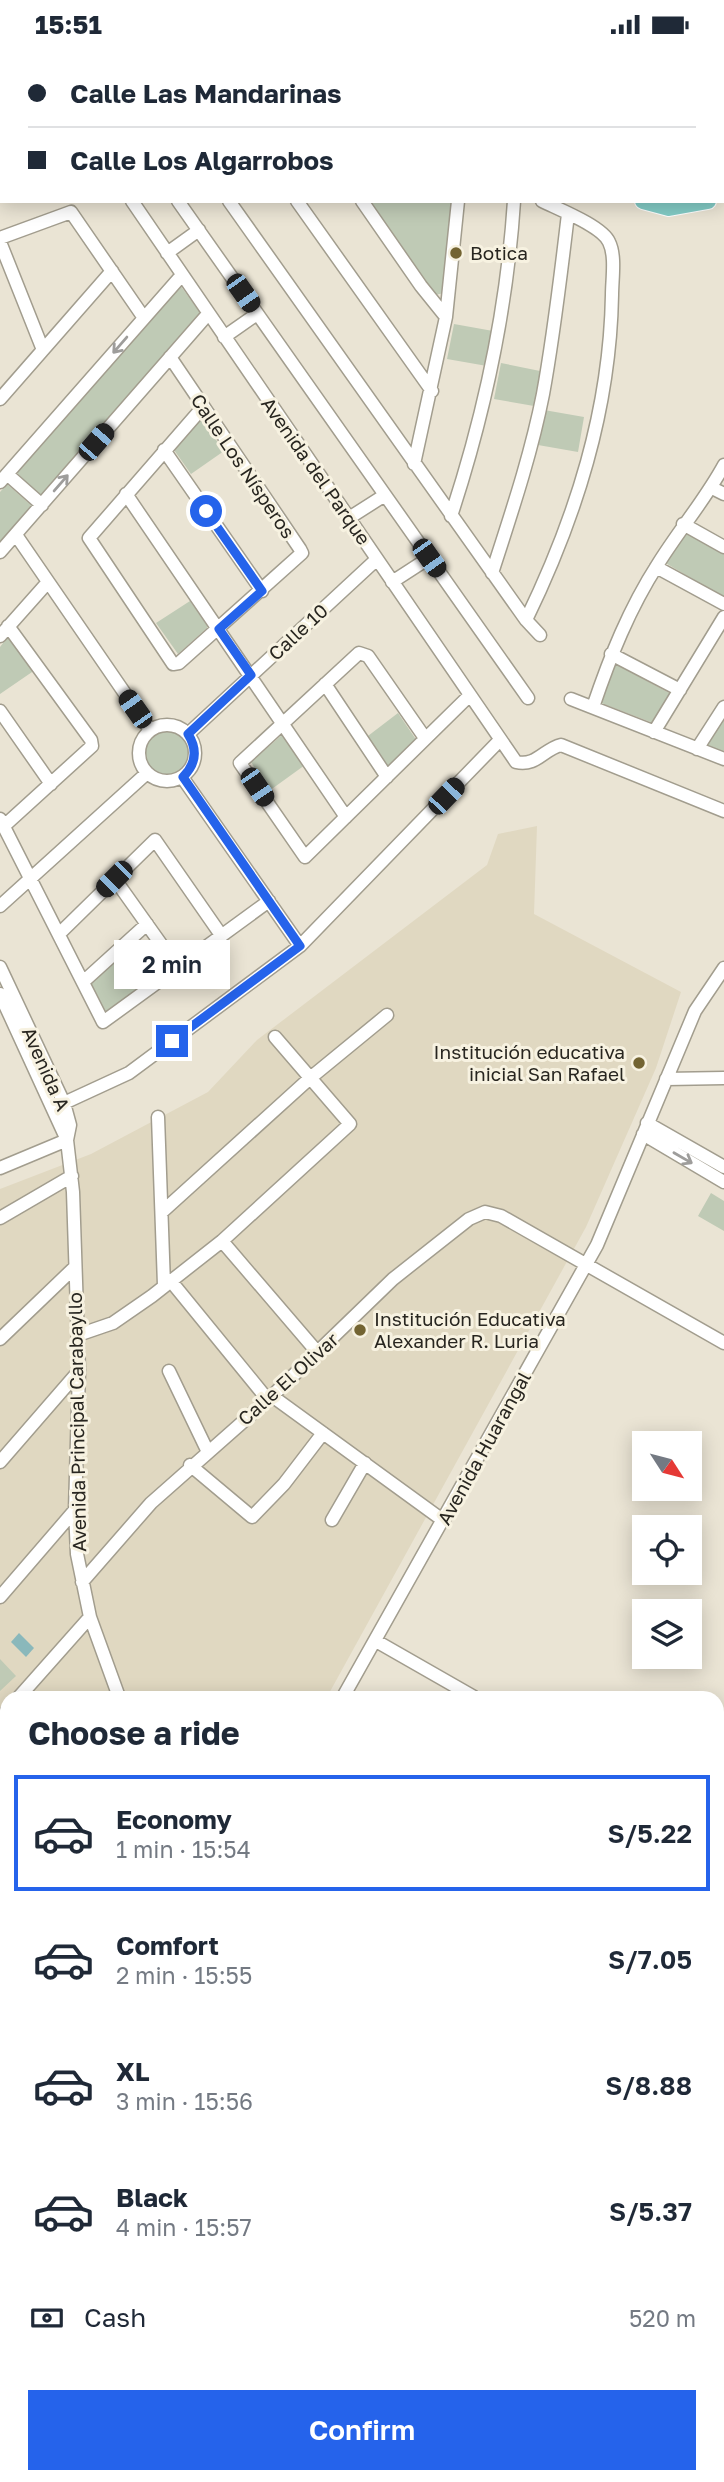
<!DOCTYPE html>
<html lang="en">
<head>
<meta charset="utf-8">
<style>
  body { margin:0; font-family:"Golos Text",sans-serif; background:#f2f2f3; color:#1f2937; height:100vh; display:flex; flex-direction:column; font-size:26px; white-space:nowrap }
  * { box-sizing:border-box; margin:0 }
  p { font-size:23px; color:#747a83 }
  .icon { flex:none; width:38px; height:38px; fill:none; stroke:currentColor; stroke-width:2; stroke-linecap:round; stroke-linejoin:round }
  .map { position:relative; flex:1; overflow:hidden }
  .panel { position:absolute; left:0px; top:1642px; width:724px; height:793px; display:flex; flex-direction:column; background:#fff; border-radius:21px 21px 0 0; box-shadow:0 4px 18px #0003 }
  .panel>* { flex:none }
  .banner { position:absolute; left:0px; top:0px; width:724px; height:154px; box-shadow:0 4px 18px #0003; display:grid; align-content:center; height:154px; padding:0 28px; background:#fff }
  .needle { width:46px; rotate:126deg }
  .fabs { position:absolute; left:632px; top:1382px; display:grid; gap:14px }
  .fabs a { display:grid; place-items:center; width:70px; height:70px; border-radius:0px; background:#fff; box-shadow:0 4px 18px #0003; font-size:35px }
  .end { position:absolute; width:32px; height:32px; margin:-16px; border:9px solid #2563eb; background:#fff; box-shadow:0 0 0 4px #fff }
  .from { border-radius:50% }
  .bubble { position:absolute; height:49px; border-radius:0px; background:#fff; box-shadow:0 4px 18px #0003; font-size:23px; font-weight:600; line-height:49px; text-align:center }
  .car { position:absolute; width:21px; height:42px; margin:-21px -10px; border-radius:9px; box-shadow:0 0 5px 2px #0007; background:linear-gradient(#222 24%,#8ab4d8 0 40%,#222 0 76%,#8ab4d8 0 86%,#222 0) }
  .banner b { display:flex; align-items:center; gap:24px; height:66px; font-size:26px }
  .banner b+b { border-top:2px solid #e0e1e3 }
  .banner i { width:18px; height:18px; background:#1f2937 }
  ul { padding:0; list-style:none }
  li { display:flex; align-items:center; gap:21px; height:116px; margin:0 14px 10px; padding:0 14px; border:4px solid transparent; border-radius:0px }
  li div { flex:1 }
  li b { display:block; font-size:26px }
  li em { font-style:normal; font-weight:600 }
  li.on { border-color:#2563eb }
  li>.icon { width:63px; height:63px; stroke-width:1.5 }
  h2 { padding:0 28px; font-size:32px; line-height:84px }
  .pay { display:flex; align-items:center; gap:18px; height:77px; padding:0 28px; font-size:26px }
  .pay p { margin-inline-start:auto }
  .action { display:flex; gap:14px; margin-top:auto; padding:14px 28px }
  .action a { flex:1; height:80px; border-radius:0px; background:#2563eb; color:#fff; font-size:28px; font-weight:600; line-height:80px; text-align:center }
  .status { display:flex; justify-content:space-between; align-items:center; height:49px; padding:0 35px; background:#fff; direction:ltr }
  .status svg { height:19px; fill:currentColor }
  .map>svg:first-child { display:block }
  .built { fill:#e0d8c1 }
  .green { fill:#bfcab5 }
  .water { fill:#8ab8bb }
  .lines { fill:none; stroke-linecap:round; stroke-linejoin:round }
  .minor-casing { stroke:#a29d8e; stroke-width:15 }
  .major-casing { stroke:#fff; stroke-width:18 }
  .minor { stroke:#fff; stroke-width:12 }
  .major { stroke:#83ccc6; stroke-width:16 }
  .oneway { stroke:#9e9d9b }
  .route { stroke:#2563eb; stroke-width:9 }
  .poi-dot { fill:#736432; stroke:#f7f2e1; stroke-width:2.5 }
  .labels { text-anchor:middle; stroke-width:6; stroke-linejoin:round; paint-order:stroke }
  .poi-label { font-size:19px; fill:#282620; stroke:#f7f2e1; text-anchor:start }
  .street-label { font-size:19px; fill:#282620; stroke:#f7f2e1 }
</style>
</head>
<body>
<div class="status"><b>15:51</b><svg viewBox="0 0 49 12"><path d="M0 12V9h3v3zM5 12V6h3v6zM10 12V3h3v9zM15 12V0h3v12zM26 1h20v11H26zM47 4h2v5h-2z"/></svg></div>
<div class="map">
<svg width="724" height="2433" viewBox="0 0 724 2433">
  <rect width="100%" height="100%" fill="#eae4d4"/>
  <path class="built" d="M615 0H724V131L723 2Z
    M537 777 534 865 681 943 656 1019 586 1178 327 1648H7V1868L0 1866V1140L91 1105 208 1043 257 991 487 816 498 785Z
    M7 1889V2021L0 2028V1891Z"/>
  <path class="green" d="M368 152H453L444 244 435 246 432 243Z
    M180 236 201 265 41 447 16 423Z
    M454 275 493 282 487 317 447 310Z
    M501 314 540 322 534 357 494 350Z
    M544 361 584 368 578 403 538 396Z
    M201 370 224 402 191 425 174 401Z
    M7 435 33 458 0 494V443Z
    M687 485 724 503V549L664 513Z
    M190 552 208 578 178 605 156 574Z
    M9 586 35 621 0 645V598Z
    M614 614 671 645 653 674 601 654Z
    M398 664 417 692 387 725 364 690Z
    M724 670V706L705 699Z
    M144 704a23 23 0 1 1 46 0a23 23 0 1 1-46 0Z
    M283 685 305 716 269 742 251 713Z
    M126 904 146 935 105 965 91 934Z
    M711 1144 724 1152V1182L698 1167Z
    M0 1610 16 1627 0 1642Z
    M718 2299 724 2301V2338L718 2336Z
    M291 2427H349L340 2433H288Z"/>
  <path class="water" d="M19 1584 34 1599 26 1608 11 1593Z"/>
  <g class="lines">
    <g class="minor-casing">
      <path id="minor" d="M30 0 31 2
        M71 0 72 2
        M533 2 534 0
        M0 123H2
        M132 152 516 713C536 718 544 700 561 696L724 762
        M178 152 528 649
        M229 152 526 571 540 586
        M297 152 432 342
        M362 152 421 237 446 268
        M0 189 71 163 144 269
        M0 193 43 301
        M167 204 199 181
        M224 288 257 265
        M170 308 300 500 302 504 179 614 173 615 89 489 203 358
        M0 350 112 222
        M164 401 262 542
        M414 415 446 268 458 152
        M7 425 42 456
        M0 433 182 226
        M712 439 724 445
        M126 445 346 768
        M451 467C485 363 507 261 514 152
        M349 469 385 446
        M683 475 724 498
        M16 486 150 681
        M0 503 208 265
        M656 518 724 555
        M492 524C511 465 531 406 543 345 554 285 561 225 568 165
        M392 533 429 509
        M526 571C576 468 610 361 612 246 612 230 616 207 609 193 602 177 558 160 542 152
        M0 587 48 533
        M611 605 680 641
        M325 635 387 728
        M571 650 724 710
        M593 658C610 608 629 560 658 515 679 481 705 451 724 416
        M0 662 51 735
        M139 704a28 28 0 1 1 56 0a28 28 0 1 1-56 0Z
        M654 683 724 568
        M188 685 377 510
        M425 689 368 607 359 604 240 714 305 808 470 646
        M697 700 724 658
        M182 728 300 897
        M0 770 103 973 269 852
        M4 777 92 697 91 691 8 577
        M114 829 178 919
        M0 857 147 724
        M59 885 155 791 221 886
        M0 918 64 1054 70 1076 67 1091 73 1143 79 1322 75 1461 77 1505 90 1568 119 1648
        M83 933 147 875
        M0 945 67 1091
        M666 1030 724 1029
        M64 1054 129 1024 300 897 500 691
        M158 1068 164 1236
        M647 1074 724 1118
        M643 1085 724 1133
        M0 1119 67 1091
        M162 1163 309 1030 387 966
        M0 1169 72 1127
        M222 1192 318 1304
        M170 1231 268 1351
        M78 1286 113 1274 152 1247 222 1192 350 1075 275 988
        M0 1290 75 1218
        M169 1322 207 1401
        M272 1347 444 1472
        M0 1413 79 1322
        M190 1416 252 1468 284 1435 323 1384
        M332 1471 365 1414
        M82 1533 151 1454 272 1347 393 1230 469 1170 485 1163 501 1167 724 1294
        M0 1548 75 1461
        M376 1592 474 1648
        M19 1648 90 1568
        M343 1648 597 1196 695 962 724 919
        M0 1670 7 1662
        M0 1708 7 1714
        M718 1789 724 1793
        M0 1857 7 1858
        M718 1897 724 1887
        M0 1962H7
        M718 1967 724 1970
        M718 1989 724 1993
        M0 2026 7 2022
        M718 2089 724 2093
        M718 2178 724 2181
        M718 2243 724 2246
        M718 2288 724 2291
        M0 2318 7 2316
        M718 2342 724 2344
        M718 2392 724 2395
        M0 2405 7 2400
        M0 2421 10 2433
        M97 2427 104 2433
        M153 2427 155 2433
        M164 2427 170 2433
        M196 2427 202 2433
        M548 2427 563 2433
        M679 2427 693 2433
        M78 2433 83 2427
        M281 2433 284 2427
        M350 2433 358 2427
        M449 2433 457 2427
        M578 2433 581 2427"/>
    </g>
    <g class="major-casing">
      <path id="major" d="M204 0 211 2
        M300 0 307 2
        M53 2 58 0
        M274 2 275 0
        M0 22H2
        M723 145 724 144
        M643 152 669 159 708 152"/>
    </g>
    <use href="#minor" class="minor"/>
    <use href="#major" class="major"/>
  </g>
  <defs><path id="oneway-shaft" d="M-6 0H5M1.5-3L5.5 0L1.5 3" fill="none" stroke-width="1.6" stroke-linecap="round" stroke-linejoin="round" transform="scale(1.75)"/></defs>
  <g class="oneway">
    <use href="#oneway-shaft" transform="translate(120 296) rotate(131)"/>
    <use href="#oneway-shaft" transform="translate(61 434) rotate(-49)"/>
    <use href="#oneway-shaft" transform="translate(683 1109) rotate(30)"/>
  </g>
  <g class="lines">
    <path class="route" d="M172 992 300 897 183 728C196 715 198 701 188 685L251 626 219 580 262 542 206 462"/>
  </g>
  <g class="poi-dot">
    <circle cx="456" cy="204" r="7"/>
    <circle cx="639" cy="1014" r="7"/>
    <circle cx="360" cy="1281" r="7"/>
  </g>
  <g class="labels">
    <g class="poi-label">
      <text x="470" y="211">Botica</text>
      <text x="625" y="1010" text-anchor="end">Institución educativa<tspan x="625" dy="22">inicial San Rafael</tspan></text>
      <text x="374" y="1277">Institución Educativa<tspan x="374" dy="22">Alexander R. Luria</tspan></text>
    </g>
    <g class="street-label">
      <text transform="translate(243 417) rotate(56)" y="7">Calle Los Nísperos</text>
      <text transform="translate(316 422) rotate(55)" y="7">Avenida del Parque</text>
      <text transform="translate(298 583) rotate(-43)" y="7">Calle 10</text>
      <text transform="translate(46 1020) rotate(66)" y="7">Avenida A</text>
      <text transform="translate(288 1330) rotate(-42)" y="7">Calle El Olivar</text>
      <text transform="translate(77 1373) rotate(-91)" y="7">Avenida Principal Carabayllo</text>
      <text transform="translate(484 1399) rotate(-61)" y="7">Avenida Huarangal</text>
    </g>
  </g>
</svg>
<div class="fabs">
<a><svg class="needle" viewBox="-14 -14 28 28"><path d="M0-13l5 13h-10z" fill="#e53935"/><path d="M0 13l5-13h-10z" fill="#747a83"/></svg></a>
<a><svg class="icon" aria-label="locate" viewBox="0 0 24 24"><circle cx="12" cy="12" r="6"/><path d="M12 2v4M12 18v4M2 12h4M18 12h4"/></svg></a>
<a><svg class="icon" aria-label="layers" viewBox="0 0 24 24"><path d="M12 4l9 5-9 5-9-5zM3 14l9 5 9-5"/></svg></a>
</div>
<i class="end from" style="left:206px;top:462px"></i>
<i class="end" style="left:172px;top:992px"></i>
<div class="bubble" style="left:114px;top:891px;width:116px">2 min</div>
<i class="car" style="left:243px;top:244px;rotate:145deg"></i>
<i class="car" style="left:96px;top:393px;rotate:41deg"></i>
<i class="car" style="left:429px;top:509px;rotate:145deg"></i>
<i class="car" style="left:135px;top:660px;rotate:325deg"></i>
<i class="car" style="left:257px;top:738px;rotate:146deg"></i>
<i class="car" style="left:446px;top:747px;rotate:44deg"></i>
<i class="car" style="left:114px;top:830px;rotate:225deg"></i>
<div class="banner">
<b><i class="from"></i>Calle Las Mandarinas</b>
<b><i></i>Calle Los Algarrobos</b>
</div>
<section class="panel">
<h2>Choose a ride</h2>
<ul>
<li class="on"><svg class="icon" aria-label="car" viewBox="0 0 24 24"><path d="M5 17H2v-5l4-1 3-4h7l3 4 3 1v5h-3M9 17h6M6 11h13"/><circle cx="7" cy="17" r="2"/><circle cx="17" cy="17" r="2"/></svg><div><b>Economy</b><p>1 min · 15:54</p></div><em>S/5.22</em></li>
<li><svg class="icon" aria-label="car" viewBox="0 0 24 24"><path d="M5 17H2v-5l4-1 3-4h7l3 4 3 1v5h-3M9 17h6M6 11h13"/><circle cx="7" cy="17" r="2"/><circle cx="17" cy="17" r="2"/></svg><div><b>Comfort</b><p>2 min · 15:55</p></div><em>S/7.05</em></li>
<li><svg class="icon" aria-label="car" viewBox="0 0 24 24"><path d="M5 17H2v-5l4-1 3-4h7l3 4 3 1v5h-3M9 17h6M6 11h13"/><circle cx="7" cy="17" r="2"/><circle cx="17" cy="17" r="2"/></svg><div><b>XL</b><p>3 min · 15:56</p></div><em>S/8.88</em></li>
<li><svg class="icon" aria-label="car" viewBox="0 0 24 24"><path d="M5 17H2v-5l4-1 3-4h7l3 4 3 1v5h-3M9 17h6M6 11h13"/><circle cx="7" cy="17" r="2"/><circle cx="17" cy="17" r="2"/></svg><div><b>Black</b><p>4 min · 15:57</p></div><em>S/5.37</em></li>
</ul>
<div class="pay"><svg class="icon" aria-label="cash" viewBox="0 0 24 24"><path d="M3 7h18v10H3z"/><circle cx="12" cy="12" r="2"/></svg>Cash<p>520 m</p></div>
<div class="action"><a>Confirm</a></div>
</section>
</div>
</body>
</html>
